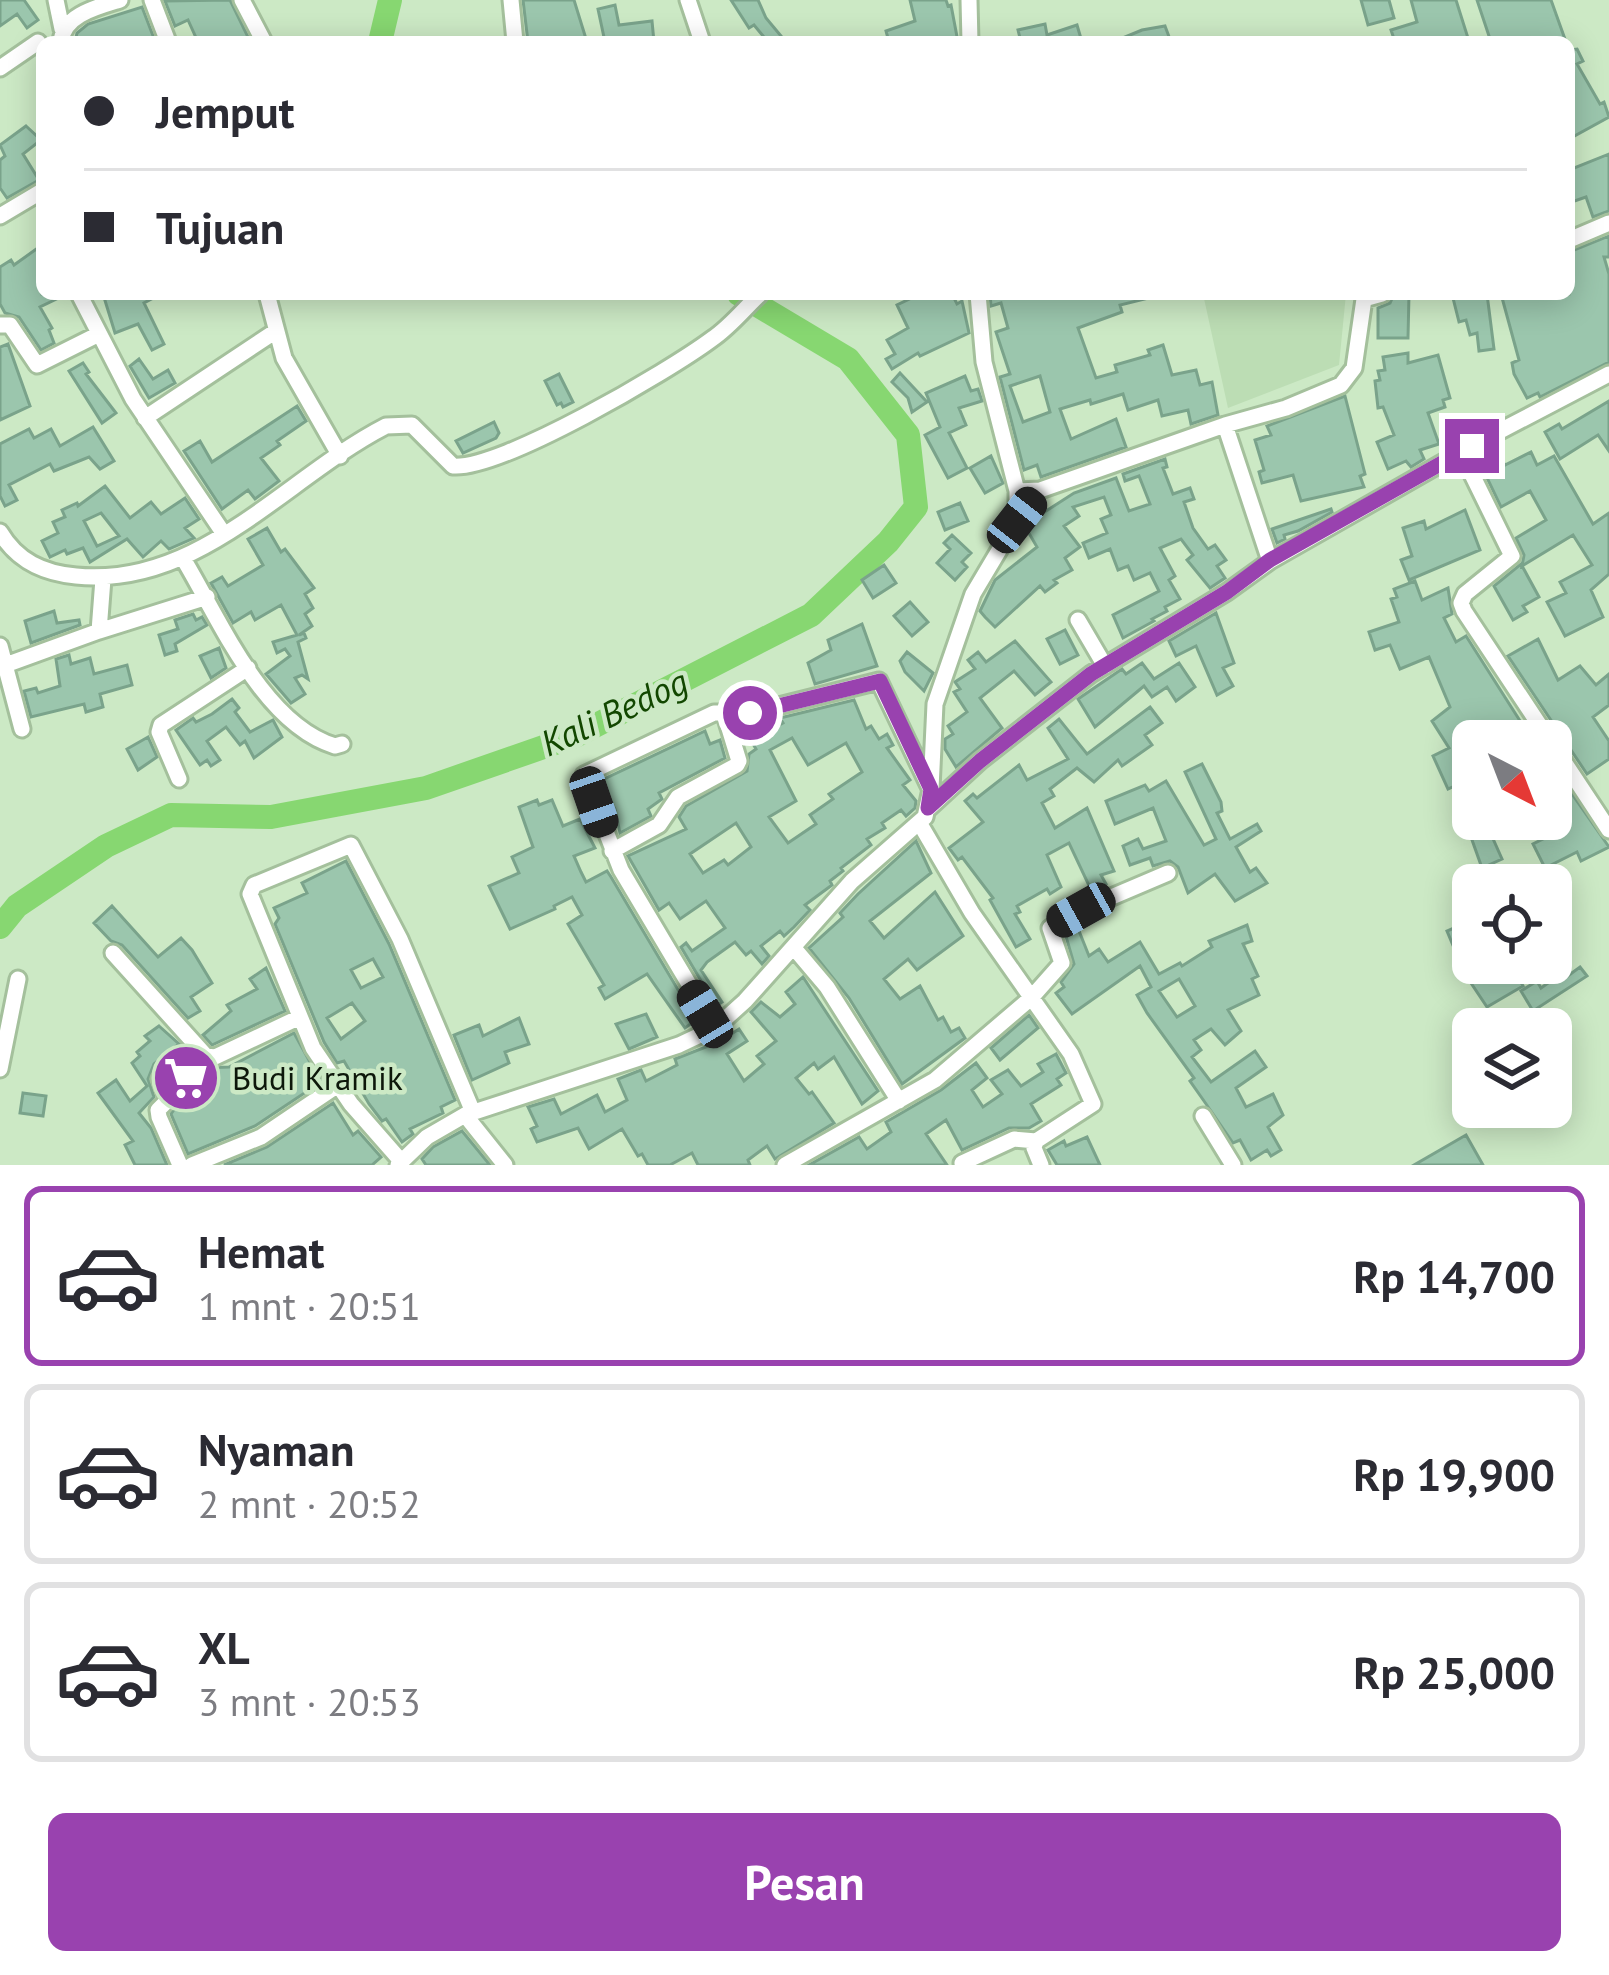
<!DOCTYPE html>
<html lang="id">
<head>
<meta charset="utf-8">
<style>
  body { margin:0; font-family:"PT Sans",sans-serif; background:#f7f7f7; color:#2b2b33; height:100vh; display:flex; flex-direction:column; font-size:45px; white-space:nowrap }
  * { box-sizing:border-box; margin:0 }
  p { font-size:39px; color:#7c7c81 }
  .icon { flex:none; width:66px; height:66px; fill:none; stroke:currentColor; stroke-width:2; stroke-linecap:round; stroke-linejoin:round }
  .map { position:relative; height:1165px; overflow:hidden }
  .details { display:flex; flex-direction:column; background:#fff; flex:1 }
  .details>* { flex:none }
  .top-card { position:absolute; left:36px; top:36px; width:1539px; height:264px; border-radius:18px; box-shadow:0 6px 30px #0003; display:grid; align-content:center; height:264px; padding:0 48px; background:#fff }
  .needle { width:78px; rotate:138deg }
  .fabs { position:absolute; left:1452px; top:720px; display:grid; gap:24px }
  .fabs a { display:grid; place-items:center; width:120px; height:120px; border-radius:18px; background:#fff; box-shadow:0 6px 30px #0003; font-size:60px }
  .end { position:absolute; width:54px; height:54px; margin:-27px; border:15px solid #9942af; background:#fff; box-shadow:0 0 0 6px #fff }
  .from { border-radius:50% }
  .car { position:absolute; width:36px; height:72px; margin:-36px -18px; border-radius:15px; box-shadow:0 0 9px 3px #0007; background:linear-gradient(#222 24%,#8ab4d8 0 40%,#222 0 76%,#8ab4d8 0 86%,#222 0) }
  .top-card b { display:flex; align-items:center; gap:42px; height:114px; font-size:45px }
  .top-card b+b { border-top:3px solid #e1e1e2 }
  .top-card i { width:30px; height:30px; background:#2b2b33 }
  ul { padding:21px 0 0; list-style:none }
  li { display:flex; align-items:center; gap:36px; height:180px; margin:0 24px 18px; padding:0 24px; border:6px solid #e1e1e2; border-radius:18px }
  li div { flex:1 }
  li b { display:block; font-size:45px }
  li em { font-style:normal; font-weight:700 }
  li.selected { border-color:#9942af }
  li>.icon { width:108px; height:108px; stroke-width:1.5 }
  .button { display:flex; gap:24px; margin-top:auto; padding:24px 48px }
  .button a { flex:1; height:138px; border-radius:18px; background:#9942af; color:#fff; font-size:48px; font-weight:700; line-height:138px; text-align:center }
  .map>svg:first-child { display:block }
  .built { fill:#bcddb4 }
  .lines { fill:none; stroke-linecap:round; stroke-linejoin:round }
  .river { stroke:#87d771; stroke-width:24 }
  .building { fill:#9bc6ad; stroke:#7aa38b; stroke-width:3; fill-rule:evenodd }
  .street-casing { stroke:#a4c09c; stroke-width:21 }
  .street { stroke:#fff; stroke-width:15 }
  .route { stroke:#9942af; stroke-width:15 }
  .labels { text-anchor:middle; stroke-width:9; stroke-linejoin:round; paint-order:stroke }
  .poi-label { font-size:33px; fill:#0d170a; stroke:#cce9c5; text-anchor:start }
  .water-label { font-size:36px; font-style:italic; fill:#124700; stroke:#cce9c5 }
</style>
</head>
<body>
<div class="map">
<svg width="1609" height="1165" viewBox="0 0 1609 1165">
  <rect width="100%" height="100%" fill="#cce9c5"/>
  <path class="built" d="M1203 294H1346L1339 365 1228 408Z"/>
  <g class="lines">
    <path class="river" d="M380 42 390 0
      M0 927 17 906 106 846 171 815 271 817 426 788 575 736 811 615 888 542 916 507 908 435 848 359 739 294"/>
  </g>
  <path class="building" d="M0 0H24L38 20 27 28 17 14 0 26Z
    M230 0 249 39 243 42H198L188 20 175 26 165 1Z
    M523 0H574L587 42H540L539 39 528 42Z
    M731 0H758L766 18 786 42H768L754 25 749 28Z
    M910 0H946L948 6 951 5 958 42H889L886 31 915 21Z
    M1361 0H1389L1394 18 1368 25Z
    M1411 0H1456L1468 38 1458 42H1395L1391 30 1417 22Z
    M1477 0H1551L1566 42H1491Z
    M615 5 619 25 652 21 654 42H605L598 9Z
    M142 7 155 41 75 42 77 33 88 24Z
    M1045 24 1047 35 1077 25 1082 42H1021L1018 30Z
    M1165 26 1171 42H1113L1142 30Z
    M1577 49 1583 61 1577 64 1600 104 1604 102 1609 117 1569 139V50Z
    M26 126 41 140 23 154 39 180 7 198 0 188V160L5 156 0 145Z
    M1609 154V211L1593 217 1586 197 1569 203V170Z
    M1609 236V257H1604L1609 274V362L1540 397 1538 393 1527 398 1514 374 1512 363 1519 360 1501 294H1569V252Z
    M42 245V294H67L40 307 52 328 49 330 54 343 41 350 19 317 5 313 0 304V267L11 260 14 265Z
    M103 294H161L144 303 164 344 152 350 138 324 115 333Z
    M920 294H952L957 304 962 301 969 333 920 356 918 353 892 369 886 359 895 354 887 340 908 328 897 305Z
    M990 294H1148L1149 298 1120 305 1122 312 1078 328 1096 378 1117 372 1115 365 1150 355 1148 350 1163 345 1172 375 1196 370 1200 385 1212 382 1218 415 1191 424 1188 410 1162 416 1158 400 1128 410 1123 394 1091 404 1090 400 1060 409 1071 439 1116 419 1126 447 1041 477 1037 465 1024 470 1000 377 1010 374 996 332 1008 328 1001 303 991 306ZM1040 376 1050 412 1023 422 1010 386Z
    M1394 294H1409L1408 338H1378V308L1390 303Z
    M1452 294H1487L1494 349 1479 351 1477 333 1470 335 1466 320 1459 322Z
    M8 344 30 406 0 420V347Z
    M1408 353V363L1438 355 1450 398 1443 400 1445 407 1428 413 1439 444 1420 450 1424 459 1411 467 1406 461 1388 469 1377 442 1394 435 1383 407 1378 408 1375 381 1380 380 1378 371 1385 370 1383 357Z
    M139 359 153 379 168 370 175 383 149 398 130 366Z
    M83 363 89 372 86 374 116 413 102 423 69 371Z
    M900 373 927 402 912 412 908 398 892 382Z
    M559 374 573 402 563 407 561 403 557 405 545 381Z
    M965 376 971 391 978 389 982 401 959 408 966 425 949 433 967 468 948 478 925 435 940 427 926 393Z
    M1345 396 1365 474 1360 476 1364 487 1301 501 1293 475 1262 483 1259 472 1264 470 1255 440 1271 435 1267 426Z
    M1609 401V451L1598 435 1560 459 1545 432 1559 424 1562 429Z
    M297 406 306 421 277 441 280 445 261 458 279 481 255 499 248 490 222 509 184 451 200 441 212 462Z
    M494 422 499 433 496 438 463 453 456 441Z
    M93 427 114 461 100 469 89 457 54 471 50 464 9 485 17 500 5 506 0 496V444L29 429 34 438 51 429 60 446Z
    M1494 448 1505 465 1531 452 1537 465 1554 456 1593 524 1609 513V574L1591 590 1603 617 1565 636 1547 602 1566 593 1560 582 1592 565 1573 535 1522 566 1524 555 1516 538 1546 520 1530 491 1501 507 1477 457Z
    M991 456 1003 483 985 493 970 468Z
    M1165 459 1167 467 1163 468 1173 494 1190 488 1194 499 1184 502 1193 528 1208 549 1215 545 1226 560 1217 566 1225 578 1210 588 1187 560 1193 555 1181 539 1160 548 1175 576 1169 580 1180 599 1165 607 1167 611 1152 619 1154 621 1123 638 1113 615 1159 591 1150 573 1134 580 1128 566 1118 570 1110 549 1089 558 1083 543 1107 533 1101 519 1111 515 1104 497 1073 507 1079 516 1064 526 1080 547 1065 558 1072 570 1054 580 1057 583 1045 592 1040 586 995 627 985 617 980 611 995 580 1037 547 1026 528 1029 522 1074 493 1116 478 1129 511 1150 504 1139 476 1125 481 1123 474Z
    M105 486 130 518 151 502 161 514 185 498 199 519 185 528 194 538 169 549 161 541 143 557 127 539 90 562 83 548 67 554 65 550 50 557 42 541 58 533 53 522 65 517 62 510 77 503 78 506ZM101 513 119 536 97 546 84 521Z
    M960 503 968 521 945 530 938 512Z
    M1331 509 1332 512 1298 531 1284 535 1285 539 1277 543 1272 529Z
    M1465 510 1480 550 1409 580 1401 560 1412 556 1403 528 1424 521 1426 529Z
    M267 528 281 552 285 549 314 588 305 594 313 608 305 614 312 626 299 635 304 633 306 638 298 642 308 679 302 675 295 678 305 694 291 703 266 674 290 656 285 649 277 653 273 642 297 635 281 605 255 620 251 612 233 623 211 583 222 577 228 586 263 565 248 539Z
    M952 535 971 553 962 562 967 567 955 580 937 563 950 549 944 543Z
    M1521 564 1539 597 1523 606 1527 612 1513 620 1494 586Z
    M884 565 896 583 873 598 862 580Z
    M1415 581 1422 600 1448 588 1452 614 1444 618 1456 642 1466 636 1529 735 1517 741H1473V753L1469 755 1473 763 1458 770 1463 782 1448 789 1433 756 1449 748 1432 721 1450 707 1429 657 1400 669 1390 645 1375 650 1369 632 1399 622 1391 599 1397 597 1394 589Z
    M910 602 928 622 912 636 894 616Z
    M54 611 57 623 79 620 80 625 31 643 25 621Z
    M1216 613 1234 663 1223 668 1233 686 1217 695 1196 646 1176 656 1169 641Z
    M193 614 196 620 202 617 207 625 175 644 177 651 165 655 159 635 178 629 175 620Z
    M862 624 877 666 815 684 808 663 831 650 828 640Z
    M1065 630 1078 655 1060 664 1047 639Z
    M1538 639 1558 680 1580 666 1596 685 1609 674V705L1593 717 1609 741V759L1587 774 1508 656Z
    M1015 641 1051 682 1035 695 1014 671 980 698 1002 728 956 767 945 749V739L953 734 948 726 967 712 954 692 960 689 955 682 975 669 968 660 978 652 986 662Z
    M219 648 226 668 211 678 200 656Z
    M907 652 933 673 924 691 905 672 900 661Z
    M69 655 71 664 90 658 94 674 127 665 132 685 100 694 103 707 86 712 84 704 31 717 24 691 36 688 38 693 60 686 56 659Z
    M1142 663 1154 679 1179 663 1195 687 1176 701 1167 687 1152 697 1144 686 1095 727 1078 699 1122 669 1126 674Z
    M232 699 239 708 235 712 250 732 273 720 282 737 254 758 245 741 240 745 226 727 207 741 220 760 211 766 207 760 200 765 176 730 193 718 196 722 212 714Z
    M854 700 866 729 871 726 879 739 887 734 893 745 887 748 910 780 903 785 916 801 915 808 906 816 901 810 882 823 885 828 867 839 871 845 841 868 843 871 830 881 832 885 805 905 810 910 794 927 784 936 780 931 761 946 769 956 762 964 751 951 746 955 735 942 707 962 701 970 722 1002 716 1006 681 947 686 943 692 951 725 928 706 901 680 919 669 903 659 910 628 856 686 829 679 817 686 806 747 771 749 754 756 749 742 725H753L760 736 783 723 780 718ZM792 738 808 765 846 743 862 772 829 794 833 799 810 815 816 824 788 843 769 817 796 801 770 750ZM736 823 751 847 728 865 724 860 703 873 690 854Z
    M1150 707 1162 723 1145 735 1152 745 1122 766 1118 760 1094 782 1077 768 1050 789 1054 796 1042 803 1055 828 1087 808 1114 871 1101 875 1106 884 1092 892 1069 843 1047 855 1061 887 1050 894 1047 889 1017 906 1020 912 1015 914 1030 939 1016 947 990 900 993 898 962 857 958 860 949 848 983 822 965 801 973 794 977 798 1019 765 1027 780 1068 759 1048 728 1059 719 1087 754Z
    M705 731 710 744 720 740 725 758 659 793 662 799 648 809 651 816 620 833 615 809 600 781Z
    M148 737 157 757 138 770 127 749Z
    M1202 764 1221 802 1222 811 1217 813 1230 839 1257 824 1261 831 1236 847 1250 872 1256 868 1267 883 1235 901 1215 874 1188 893 1178 867 1170 861 1153 866 1150 858 1130 865 1123 846 1138 839 1143 849 1166 841 1153 808 1115 824 1106 801 1145 785 1149 791 1166 781 1204 845 1216 839 1185 772Z
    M1551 764 1609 847 1581 861 1577 852 1545 868 1533 844 1557 832 1551 818Z
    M537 800 539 805 552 800 563 826 580 819 595 848 574 856 581 872 586 882 607 871 611 877 696 1020 685 1028 647 974 605 999 599 988 604 985 568 924 582 915 572 897 554 906 555 909 510 929 489 886 519 873 512 857 533 847 519 807Z
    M1476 819H1514L1490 832 1502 859 1482 868 1466 823Z
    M916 841 931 873 870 921 884 938 935 892 963 936 917 970 908 959 884 979 900 999 920 986 938 1020 943 1017 951 1032 959 1028 965 1038 902 1084 849 998 809 948 843 917 840 913 858 894Z
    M346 861 389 944 455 1100 441 1107 443 1113 410 1129 413 1134 402 1142 386 1119 382 1121 369 1104 344 1061 337 1063 324 1042 275 924 279 918 274 908 307 893 302 883ZM373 959 383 977 361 988 351 970ZM352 1003 365 1021 341 1039 327 1018Z
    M1473 881V930L1466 934 1473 963H1478L1482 974 1500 963 1508 977 1516 973 1523 986 1487 1007 1465 974 1447 931 1461 925 1458 919 1472 912 1461 886Z
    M112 906 158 957 181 938 192 950 212 983 191 997 200 1011 188 1018 122 945 111 941 94 923Z
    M1247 925 1252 941 1243 944 1258 976 1252 979 1259 995 1228 1010 1241 1031 1225 1045 1211 1029 1194 1040 1201 1050 1192 1057 1211 1082 1255 1051 1266 1067 1236 1088 1246 1107 1273 1094 1283 1115 1268 1127 1281 1150 1271 1156 1267 1150 1251 1160 1240 1140 1233 1143 1204 1101 1190 1081 1194 1078 1147 1013 1137 995 1151 987 1140 966 1072 1014 1056 993 1064 987 1061 982 1074 964 1065 933 1077 926 1089 956 1099 949 1108 962 1140 942 1159 974 1180 963 1182 966 1212 947 1209 941ZM1179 979 1195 1006 1177 1017 1159 991Z
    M1580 967 1587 976 1533 1011 1521 991 1537 981 1541 988 1562 973 1565 978Z
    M266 968 285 1011 212 1045 203 1035 231 1011 227 1005 257 989 250 979Z
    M803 977 878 1091 862 1104 834 1057 818 1069 814 1063 796 1078 809 1094 812 1092 834 1123 775 1159 767 1146 748 1160 750 1165H698L692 1153 670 1165H648L642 1154 638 1156 622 1129 589 1149 578 1128 537 1142 531 1129 537 1126 528 1107 554 1099 561 1114 597 1095 605 1112 627 1100 618 1079 641 1070 646 1081 677 1065 675 1059 719 1042 739 1029 747 1041 727 1054 744 1081 764 1064 757 1056 776 1041 751 1012 761 1002 780 1017 795 1004 786 992Z
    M646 1014 657 1037 629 1049 616 1024Z
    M1029 1015 1038 1028 1000 1060 991 1048Z
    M519 1018 529 1044 505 1052 509 1063 472 1080 454 1035 479 1025 483 1036Z
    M159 1026 179 1044 154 1064 148 1079 154 1097 139 1113 151 1128 167 1165H135L125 1145 133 1141 98 1093 116 1080 130 1101 147 1086 132 1063 140 1056 137 1052 150 1041 145 1036Z
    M294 1033 321 1082 255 1126 188 1154 171 1114 180 1101 174 1077 195 1062 205 1068 229 1067Z
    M1056 1054 1066 1073 1057 1079 1061 1085 1031 1104 1041 1121 1029 1128H1009L962 1150 946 1120 926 1134 947 1165H809L859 1137 867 1149 891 1132 886 1122 941 1090 976 1063 987 1078 972 1090 983 1107 1002 1094 991 1080 1008 1070 1021 1086 1043 1072 1038 1064Z
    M23 1093 46 1096 43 1116 20 1113Z
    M333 1103 353 1135 358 1131 381 1157 372 1165H224L267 1147Z
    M462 1131 490 1165H426L422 1159 433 1147Z
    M1466 1135 1483 1165H1414Z
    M1087 1137 1100 1165H1057L1048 1150 1064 1141 1066 1146Z"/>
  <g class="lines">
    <g class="street-casing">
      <path id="street" d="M56 0 62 29
        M152 0 168 42
        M242 0 264 42
        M511 0 515 42
        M688 0 702 42
        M969 0 970 42
        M61 42C63 15 97 7 120 0
        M0 68 38 42
        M0 216 42 191
        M1569 240 1609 223
        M79 294 133 399 224 534
        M267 294 284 358 340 456
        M0 325H10L37 365 97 335
        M145 418 276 331
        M1225 425 1270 561
        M1461 452 1512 556 1465 594 1461 603 1464 611 1550 741
        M1017 491 1040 490 1225 425 1286 408 1341 385 1354 368 1364 299 1382 294
        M0 532C17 561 43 573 76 576 200 588 285 478 386 426L412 425 453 466C501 470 669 371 712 339 730 327 744 309 760 294
        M184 560C220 620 263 724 335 746L342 744
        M1078 620 1105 666
        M99 631 207 597
        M0 646 22 729
        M0 667 99 631 103 579
        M1551 742 1609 830
        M179 779 159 732 161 725 248 668
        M929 808 980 761 1091 674 1227 592 1270 561 1477 443 1609 374
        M920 824 972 913 1071 1054 1093 1104 1036 1141 1034 1148 1041 1165
        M612 851 659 825 678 797 737 765 739 761 724 712
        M794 948 827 987 899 1101
        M113 953 206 1056 215 1057 298 1018
        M715 1028 621 870 584 775 714 713H750L879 681 930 788
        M0 1069 18 979
        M465 1115 505 1165
        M1203 1116 1233 1165
        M401 1161 351 1104 313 1048 250 894 254 885 351 845 400 939 473 1112
        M962 1163 1014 1139 1036 1141
        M180 1165 159 1117 158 1110 168 1100 160 1079 165 1069 196 1046
        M192 1165 261 1137 338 1085
        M398 1165 427 1137 465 1115 679 1045 715 1028 745 1001 852 881 925 817 931 789 935 704 973 594 1017 520V491L984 362 978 294
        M785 1165 935 1080 1031 998 1062 963 1050 928 1081 910 1168 873"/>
    </g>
    <use href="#street" class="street"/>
  </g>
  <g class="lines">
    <path class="route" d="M750 713 880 681 931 789 928 808 980 761 1091 674 1227 592 1270 560 1472 446"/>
  </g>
  <defs>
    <g id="supermarket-disc" transform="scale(3.45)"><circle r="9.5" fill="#9942af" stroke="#cce9c5"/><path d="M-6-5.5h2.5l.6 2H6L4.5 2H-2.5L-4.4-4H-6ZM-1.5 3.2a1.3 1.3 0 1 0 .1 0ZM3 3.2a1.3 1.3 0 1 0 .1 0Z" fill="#fff"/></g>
  </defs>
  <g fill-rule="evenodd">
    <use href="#supermarket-disc" x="186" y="1078"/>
  </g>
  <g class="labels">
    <g class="poi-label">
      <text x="232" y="1090">Budi Kramik</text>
    </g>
    <g class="water-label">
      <text transform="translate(614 712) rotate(-25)" y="13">Kali Bedog</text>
    </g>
  </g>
</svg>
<div class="fabs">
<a><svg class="needle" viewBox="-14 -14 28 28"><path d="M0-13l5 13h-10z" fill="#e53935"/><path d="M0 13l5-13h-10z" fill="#7c7c81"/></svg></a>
<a><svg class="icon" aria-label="locate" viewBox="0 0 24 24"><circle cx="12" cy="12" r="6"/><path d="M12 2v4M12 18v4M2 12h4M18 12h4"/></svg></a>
<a><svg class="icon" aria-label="layers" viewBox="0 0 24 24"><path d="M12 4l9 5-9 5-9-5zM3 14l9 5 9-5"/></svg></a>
</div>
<i class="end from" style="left:750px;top:713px"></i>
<i class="end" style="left:1472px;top:446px"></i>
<i class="car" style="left:1017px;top:520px;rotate:38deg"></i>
<i class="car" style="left:594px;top:802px;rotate:161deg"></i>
<i class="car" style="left:1081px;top:910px;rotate:241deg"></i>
<i class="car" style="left:705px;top:1014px;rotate:329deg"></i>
<div class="top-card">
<b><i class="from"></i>Jemput</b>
<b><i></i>Tujuan</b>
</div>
</div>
<section class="details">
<ul>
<li class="selected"><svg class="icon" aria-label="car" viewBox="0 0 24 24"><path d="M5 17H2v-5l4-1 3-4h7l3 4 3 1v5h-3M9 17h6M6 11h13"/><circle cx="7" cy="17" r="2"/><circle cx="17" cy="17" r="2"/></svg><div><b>Hemat</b><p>1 mnt · 20:51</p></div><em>Rp 14,700</em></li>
<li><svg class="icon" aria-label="car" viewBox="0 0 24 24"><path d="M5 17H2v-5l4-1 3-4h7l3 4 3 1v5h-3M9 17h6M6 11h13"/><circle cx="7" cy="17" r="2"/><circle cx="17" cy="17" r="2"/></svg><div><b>Nyaman</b><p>2 mnt · 20:52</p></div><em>Rp 19,900</em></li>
<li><svg class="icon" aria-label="car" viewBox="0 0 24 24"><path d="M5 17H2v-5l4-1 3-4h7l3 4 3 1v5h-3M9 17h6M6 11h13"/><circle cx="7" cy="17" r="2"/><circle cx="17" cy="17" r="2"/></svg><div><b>XL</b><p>3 mnt · 20:53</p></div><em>Rp 25,000</em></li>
</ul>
<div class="button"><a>Pesan</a></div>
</section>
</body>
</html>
